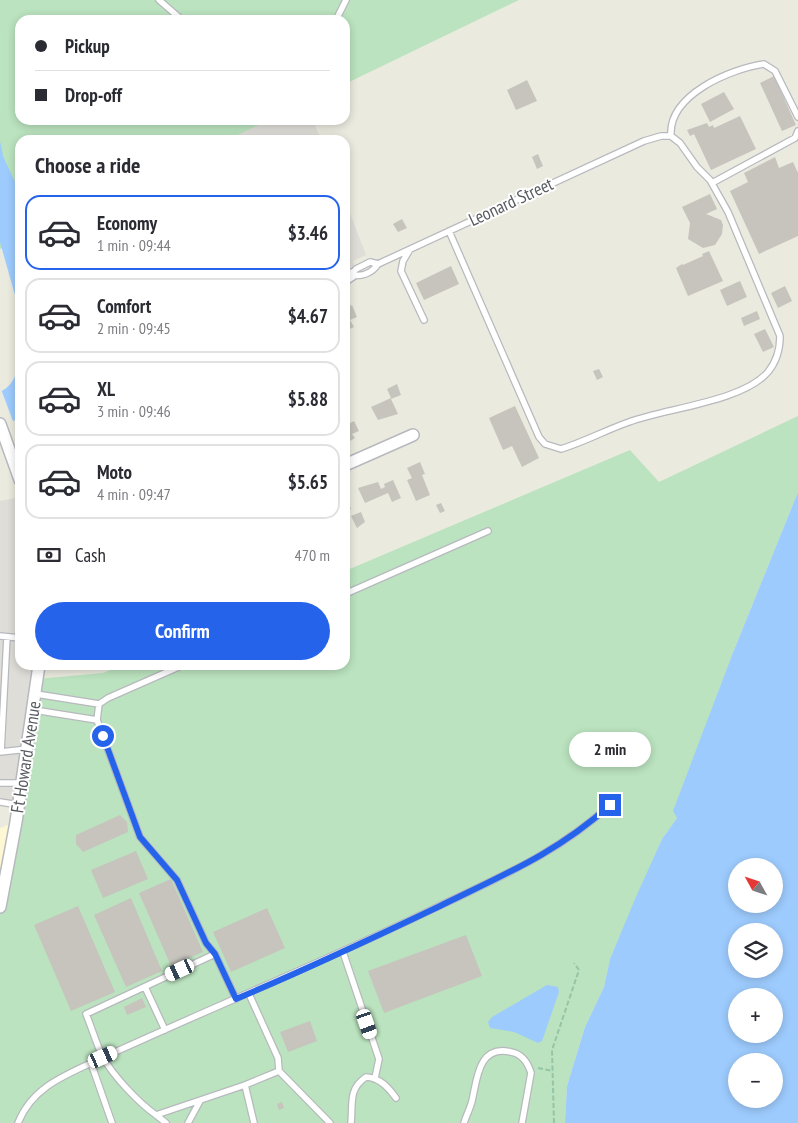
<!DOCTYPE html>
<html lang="en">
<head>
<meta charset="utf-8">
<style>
  body { margin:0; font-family:"PT Sans Narrow",sans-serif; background:#f7f7f7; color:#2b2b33; height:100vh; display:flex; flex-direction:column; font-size:19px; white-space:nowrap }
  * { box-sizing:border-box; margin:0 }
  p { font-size:16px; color:#7c7c81 }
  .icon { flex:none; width:28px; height:28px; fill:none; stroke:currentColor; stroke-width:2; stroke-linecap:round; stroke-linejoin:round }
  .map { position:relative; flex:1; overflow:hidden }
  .details { position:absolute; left:15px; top:135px; width:335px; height:535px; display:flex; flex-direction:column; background:#fff; border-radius:15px; box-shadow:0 2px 8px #0003 }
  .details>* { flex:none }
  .guide { position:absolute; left:15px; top:15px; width:335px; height:110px; border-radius:15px; box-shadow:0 2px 8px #0003; display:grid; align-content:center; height:110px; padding:0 20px; background:#fff }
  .needle { width:32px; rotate:310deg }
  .controls { position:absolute; left:728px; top:858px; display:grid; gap:10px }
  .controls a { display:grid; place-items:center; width:55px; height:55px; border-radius:50%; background:#fff; box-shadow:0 2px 8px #0003; font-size:25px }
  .end { position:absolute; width:22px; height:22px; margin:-11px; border:6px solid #2563eb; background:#fff; box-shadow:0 0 0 2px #fff }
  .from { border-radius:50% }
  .bubble { position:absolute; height:35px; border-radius:18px; background:#fff; box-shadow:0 2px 8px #0003; font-size:16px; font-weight:700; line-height:35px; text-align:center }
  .car { position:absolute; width:15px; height:30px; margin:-15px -8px; border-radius:6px; box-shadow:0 0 4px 1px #0007; background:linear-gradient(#fff 24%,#345 0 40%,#fff 0 76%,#345 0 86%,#fff 0) }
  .guide b { display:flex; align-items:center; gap:18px; height:48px; font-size:19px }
  .guide b+b { border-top:1px solid #e1e1e2 }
  .guide i { width:12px; height:12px; background:#2b2b33 }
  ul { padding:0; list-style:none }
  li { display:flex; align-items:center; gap:15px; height:75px; margin:0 10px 8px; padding:0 10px; border:2px solid #e1e1e2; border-radius:15px }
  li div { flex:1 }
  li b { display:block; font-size:19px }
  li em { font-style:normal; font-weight:700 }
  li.current { border-color:#2563eb }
  li>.icon { width:45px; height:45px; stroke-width:1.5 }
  h2 { padding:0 20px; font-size:22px; line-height:60px }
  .pay { display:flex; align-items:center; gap:12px; height:55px; padding:0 20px; font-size:19px }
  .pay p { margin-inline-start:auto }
  .primary-button { display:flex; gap:10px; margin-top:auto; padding:10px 20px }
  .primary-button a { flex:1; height:58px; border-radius:30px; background:#2563eb; color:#fff; font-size:20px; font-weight:700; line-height:58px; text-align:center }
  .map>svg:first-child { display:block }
  .commercial { fill:#fdf7d3 }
  .industrial { fill:#dfddd7 }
  .green { fill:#bbe3bf }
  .water { fill:#9dcbfd; fill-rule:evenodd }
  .pier { fill:#ebeadf }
  .building { fill:#c6c4bd }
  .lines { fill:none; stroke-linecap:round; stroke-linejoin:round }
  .service-casing { stroke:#b7b9be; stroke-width:8 }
  .minor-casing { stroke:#b7b9be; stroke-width:14 }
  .path { stroke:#95c4a7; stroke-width:2; stroke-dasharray:5 2.5; stroke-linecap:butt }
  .service { stroke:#fff; stroke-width:5.5 }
  .minor { stroke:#fff; stroke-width:11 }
  .route { stroke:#2563eb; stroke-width:6 }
  .labels { text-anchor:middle; stroke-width:4; stroke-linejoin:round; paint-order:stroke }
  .street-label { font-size:18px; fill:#585b60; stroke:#fff }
</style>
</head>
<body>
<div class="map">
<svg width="798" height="1123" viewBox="0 0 798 1123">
  <rect width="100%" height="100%" fill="#ebeadf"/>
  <path class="commercial" d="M16 822 0 907V828Z"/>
  <path class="industrial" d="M269 120H313L321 140H228Z
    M345 200 366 255 353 261 357 275 345 281Z
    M20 497V665H39L19 802 0 804V501Z"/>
  <path class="green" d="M0 0H519L345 84V20H20V120H269L228 140H20V239L0 249Z
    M798 416V492L732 655 674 811 677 818 662 839 610 959 604 987 585 1027 567 1086 565 1123H0V907L37 679 103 673 122 665H345V571L630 450 659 482Z"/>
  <path class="water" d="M0 141 3 156 20 193V313L0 242Z
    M20 357V417L0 429V392C15 385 17 371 20 357Z
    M798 492V1123H565L567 1086 585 1027 604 987 610 959 635 899 662 839 677 818 673 811 732 655ZM736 866H774V904H736ZM736 931H774V969H736ZM736 996H774V1034H736ZM736 1061H774V1099H736Z
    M547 985 558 987 559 992 542 1041 538 1043 514 1032 490 1028 488 1022 492 1017Z"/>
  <path class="pier" d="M1 389 14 424 0 432V390Z"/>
  <path class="building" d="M774 76 796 125 782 131 760 83Z
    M527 80 537 101 516 110 507 90Z
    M724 92 734 109 710 122 701 104Z
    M740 116 756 149 711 170 694 134 690 136 687 130 707 123 709 127 713 125 714 128Z
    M538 154 543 166 537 169 532 157Z
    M775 157 779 168 793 162 798 173V236L759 254 730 191 748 182 744 173Z
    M710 194 717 209 706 214 721 220 723 225 722 234 715 245 703 248 688 239 690 223 682 207Z
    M402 219 407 228 398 232 393 224Z
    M709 251 723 281 688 296 676 268 682 264 683 265 703 256 702 254Z
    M451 266 459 284 424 300 416 283Z
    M740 281 747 297 727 306 720 290Z
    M785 286 792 301 778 308 771 293Z
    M352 305 357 317 350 320 354 327 345 331V309Z
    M757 311 760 319 744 326 741 318Z
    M765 329 774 347 763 352 754 334Z
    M599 369 603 377 597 380 593 371Z
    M397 384 401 395 391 399 398 414 378 420 371 407 391 398 387 389Z
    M515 406 539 458 522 467 512 446 503 450 489 418Z
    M354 421 359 431 352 434 355 438 345 444V426Z
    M420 462 425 474 422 475 430 495 416 501 407 480 412 478 407 468Z
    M393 480 401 498 392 502 388 493 365 503 358 488 378 482 381 489 385 487 384 484Z
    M345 494 351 509 345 512Z
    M441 503 445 511 440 513 436 505Z
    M361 512 365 522 357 528 351 516Z
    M347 545 350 552 345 554V546Z
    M120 815 127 822 128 832 83 852 76 844V835Z
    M136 851 148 879 103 898 91 870Z
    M171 879 203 952 171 966 139 893Z
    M131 898 162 971 126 987 94 915Z
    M78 906 115 992 71 1011 34 925Z
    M267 908 285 948 231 972 213 932Z
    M466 935 482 976 384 1013 368 971Z
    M142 998 146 1007 127 1015 124 1007Z
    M310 1021 317 1041 288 1052 280 1032Z
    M282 1102 284 1108 279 1110 277 1104Z"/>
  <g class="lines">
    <g class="service-casing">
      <path id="service" d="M159 0 182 20
        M336 20 346 0
        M671 136C668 95 730 69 764 64L775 71 798 117
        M712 183 795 138 798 131
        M409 251 403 261 401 271 424 320
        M370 262 378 264C372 273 362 277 351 275L356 269Z
        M378 264 644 141 661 136H671L680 143 697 167 710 180 728 212 780 336C780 349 777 361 768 372 742 402 666 408 629 422 606 430 584 442 561 449L545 444 539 437 449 231
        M345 594 488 531
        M0 636 20 638
        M183 665 108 698 99 704 97 720 140 837 177 880 206 943 215 954 236 999
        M36 694 99 704
        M34 710 97 720
        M0 752 28 749
        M1 752 7 637
        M0 783H22
        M0 802 19 805
        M343 952 379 1059 375 1078
        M215 954 86 1014C92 1028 96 1044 103 1057 113 1076 139 1103 156 1115L245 1085 279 1071 330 1123
        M145 987 165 1030
        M249 994 278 1058 279 1071
        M91 1063C204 1011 319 964 431 910 497 878 555 855 610 805
        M245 1085 254 1123
        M156 1115 166 1123
        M18 1123C31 1090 60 1077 91 1063L112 1123
        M188 1123 200 1101
        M351 1123C353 1104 348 1089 366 1077 380 1078 388 1087 396 1098
        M464 1123C466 1116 470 1109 472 1101 477 1080 478 1044 511 1052 522 1054 528 1063 531 1073L522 1123"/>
    </g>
    <g class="minor-casing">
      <path id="minor" d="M345 279 351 275
        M0 424 20 480
        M345 465 413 435
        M0 907 16 822 39 665"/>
    </g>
    <path class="path" d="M538 1068 553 1071
      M554 1123 552 1050 579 970 574 963"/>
    <use href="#service" class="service"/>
    <use href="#minor" class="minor"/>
  </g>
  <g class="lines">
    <path class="route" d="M103 736 140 837 177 880 206 943 215 954 236 999C305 970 373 938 440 906 503 875 557 853 610 805"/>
  </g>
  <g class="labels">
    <g class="street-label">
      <text transform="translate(511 202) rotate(-25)" y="6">Leonard Street</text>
      <text transform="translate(26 757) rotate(-81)" y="6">Ft Howard Avenue</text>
    </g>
  </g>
</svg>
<div class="controls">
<a><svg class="needle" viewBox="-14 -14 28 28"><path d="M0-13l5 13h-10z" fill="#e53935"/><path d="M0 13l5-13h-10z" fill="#7c7c81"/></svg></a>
<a><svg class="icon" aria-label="layers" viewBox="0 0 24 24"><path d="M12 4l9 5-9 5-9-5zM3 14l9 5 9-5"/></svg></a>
<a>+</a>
<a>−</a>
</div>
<i class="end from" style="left:103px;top:736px"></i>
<i class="end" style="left:610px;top:805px"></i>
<div class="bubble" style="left:569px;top:732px;width:82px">2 min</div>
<i class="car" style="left:180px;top:970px;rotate:245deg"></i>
<i class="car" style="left:367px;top:1024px;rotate:161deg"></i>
<i class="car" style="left:103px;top:1057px;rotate:66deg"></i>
<div class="guide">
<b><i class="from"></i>Pickup</b>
<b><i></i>Drop-off</b>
</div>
<section class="details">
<h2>Choose a ride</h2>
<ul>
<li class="current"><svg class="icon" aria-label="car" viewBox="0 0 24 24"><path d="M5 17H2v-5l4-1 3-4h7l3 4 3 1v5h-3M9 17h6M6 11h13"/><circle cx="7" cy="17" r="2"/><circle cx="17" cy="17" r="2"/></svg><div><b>Economy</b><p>1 min · 09:44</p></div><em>$3.46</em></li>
<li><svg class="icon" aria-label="car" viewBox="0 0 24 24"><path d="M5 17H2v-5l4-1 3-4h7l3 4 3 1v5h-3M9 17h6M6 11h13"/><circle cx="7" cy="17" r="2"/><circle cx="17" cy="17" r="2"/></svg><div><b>Comfort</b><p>2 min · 09:45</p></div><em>$4.67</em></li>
<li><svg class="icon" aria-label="car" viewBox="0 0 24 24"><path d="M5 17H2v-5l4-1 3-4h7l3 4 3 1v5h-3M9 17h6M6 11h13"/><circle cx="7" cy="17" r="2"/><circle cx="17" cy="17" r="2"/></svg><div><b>XL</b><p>3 min · 09:46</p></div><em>$5.88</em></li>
<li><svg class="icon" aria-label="car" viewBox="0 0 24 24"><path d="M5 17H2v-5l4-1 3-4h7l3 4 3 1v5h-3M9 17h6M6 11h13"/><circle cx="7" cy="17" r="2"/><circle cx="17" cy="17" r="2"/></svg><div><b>Moto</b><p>4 min · 09:47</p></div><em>$5.65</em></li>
</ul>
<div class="pay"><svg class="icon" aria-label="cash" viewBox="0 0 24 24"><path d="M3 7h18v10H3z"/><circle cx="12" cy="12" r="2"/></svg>Cash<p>470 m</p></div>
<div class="primary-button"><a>Confirm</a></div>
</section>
</div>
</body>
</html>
